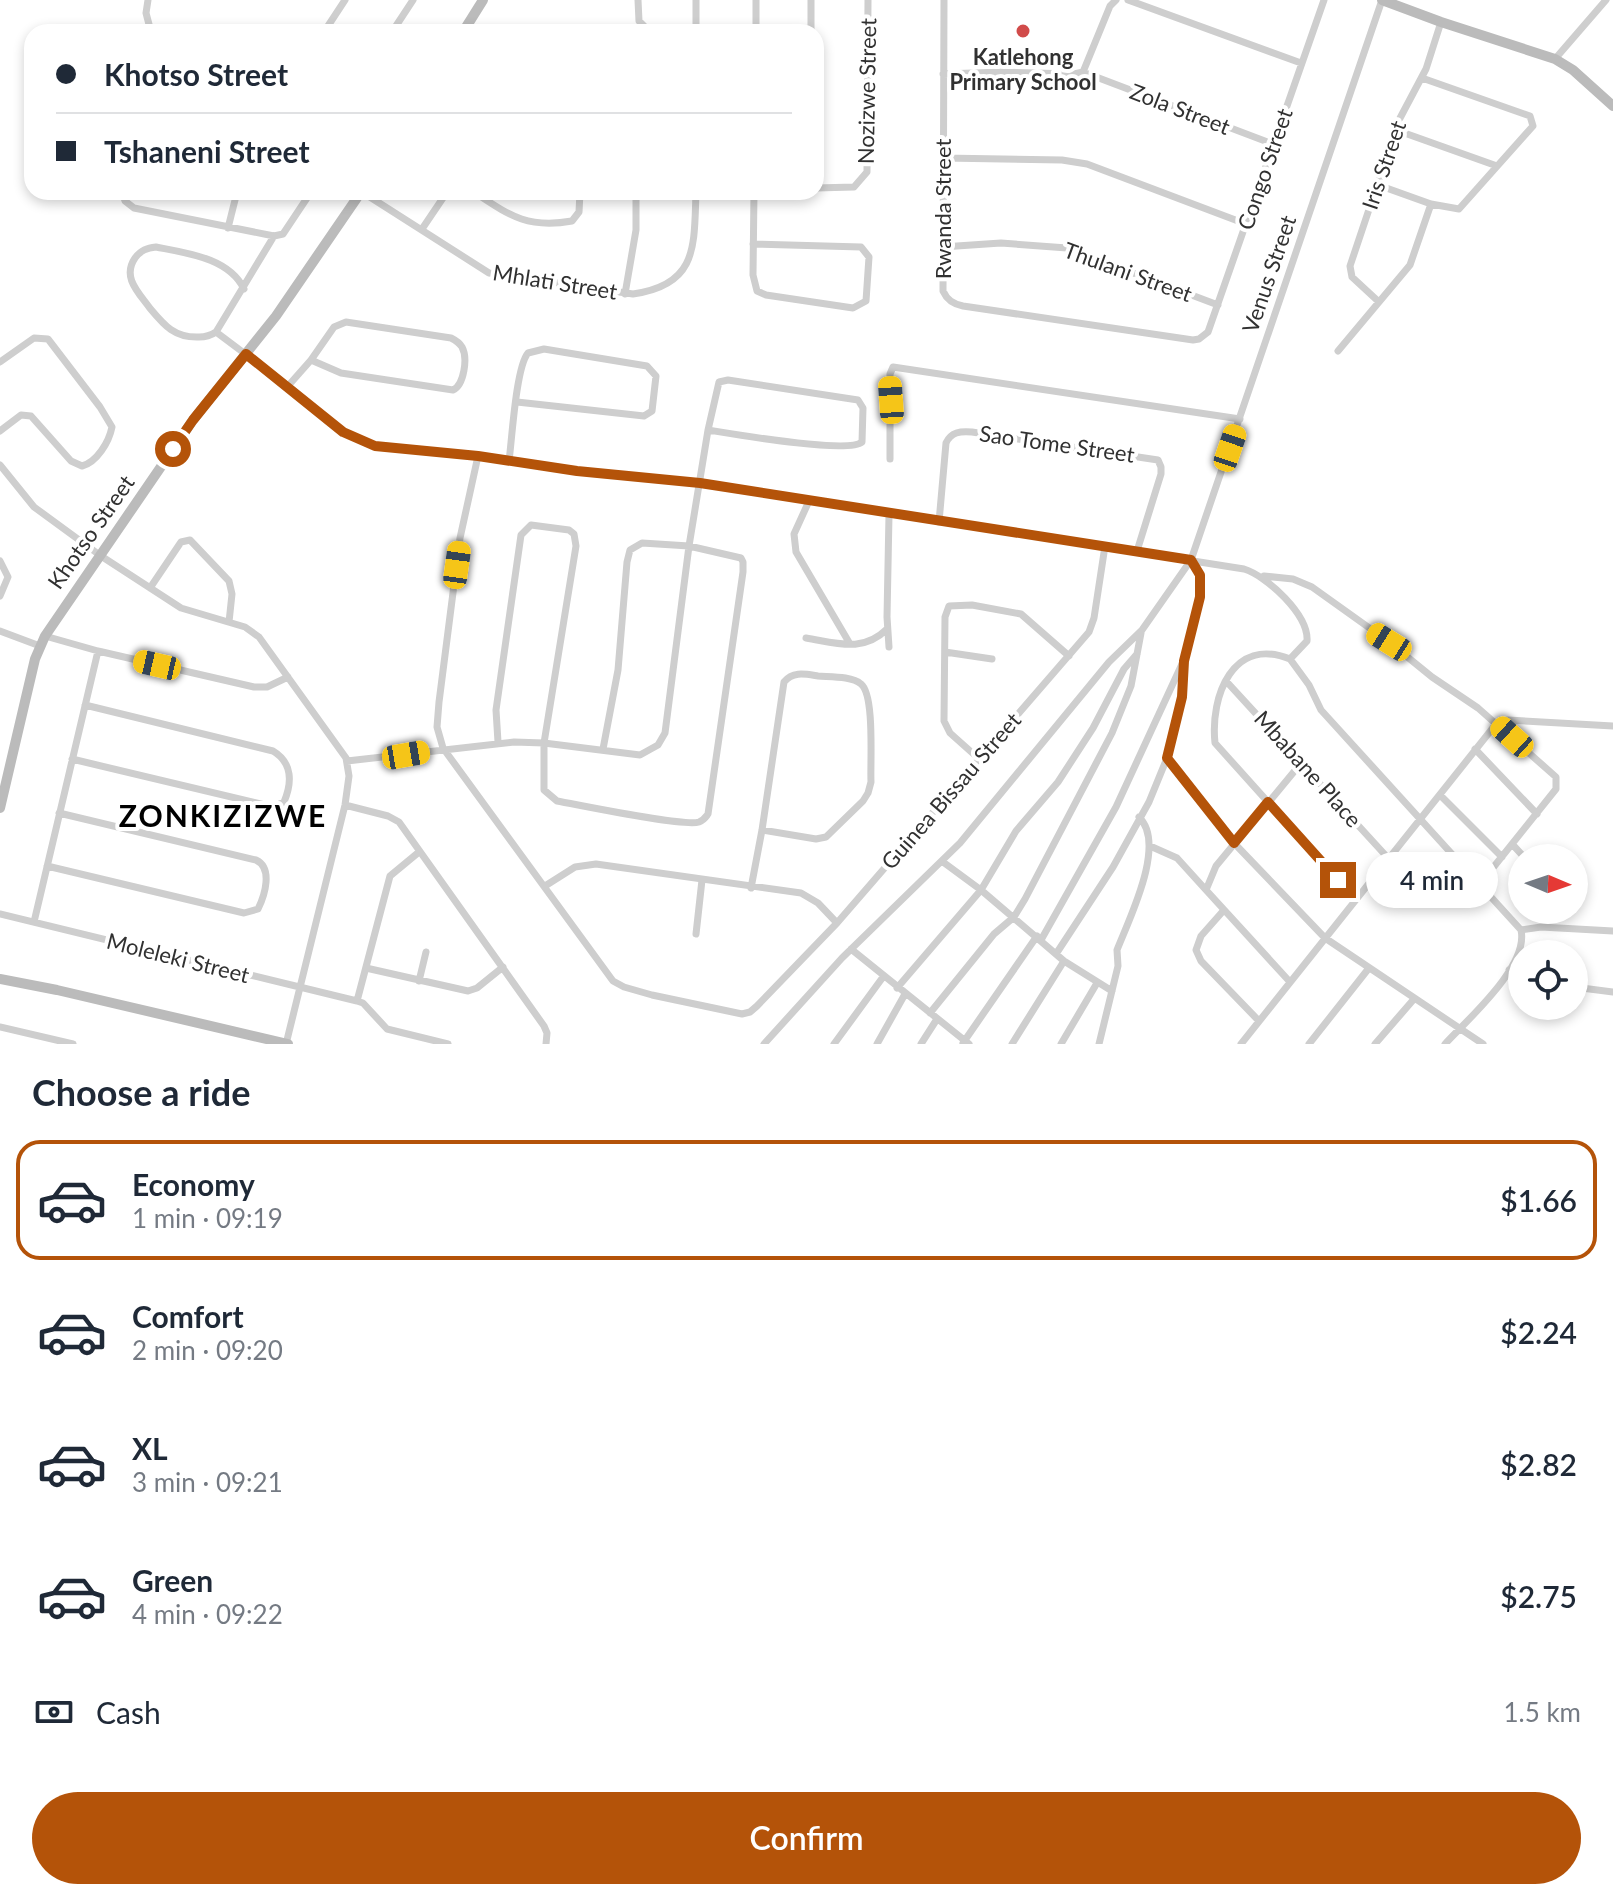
<!DOCTYPE html>
<html lang="en">
<head>
<meta charset="utf-8">
<style>
  body { margin:0; font-family:Lato,sans-serif; background:#f6f6f7; color:#1f2937; height:100vh; display:flex; flex-direction:column; font-size:30px; white-space:nowrap }
  * { box-sizing:border-box; margin:0 }
  p { font-size:26px; color:#747a83 }
  .icon { flex:none; width:44px; height:44px; fill:none; stroke:currentColor; stroke-width:2; stroke-linecap:round; stroke-linejoin:round }
  .map { position:relative; height:1044px; overflow:hidden }
  .details { display:flex; flex-direction:column; background:#fff; flex:1 }
  .details>* { flex:none }
  .guide { position:absolute; left:24px; top:24px; width:800px; height:176px; border-radius:24px; box-shadow:0 4px 12px #0003; display:grid; align-content:center; height:176px; padding:0 32px; background:#fff }
  .needle { width:52px; rotate:92deg }
  .tools { position:absolute; left:1508px; top:844px; display:grid; gap:16px }
  .tools a { display:grid; place-items:center; width:80px; height:80px; border-radius:50%; background:#fff; box-shadow:0 4px 12px #0003; font-size:40px }
  .end { position:absolute; width:36px; height:36px; margin:-18px; border:10px solid #b45309; background:#fff; box-shadow:0 0 0 4px #fff }
  .from { border-radius:50% }
  .bubble { position:absolute; height:56px; border-radius:28px; background:#fff; box-shadow:0 4px 12px #0003; font-size:26px; font-weight:600; line-height:56px; text-align:center }
  .car { position:absolute; width:24px; height:48px; margin:-24px -12px; border-radius:10px; box-shadow:0 0 6px 2px #0007; background:linear-gradient(#f5c518 24%,#345 0 40%,#f5c518 0 76%,#345 0 86%,#f5c518 0) }
  .guide b { display:flex; align-items:center; gap:28px; height:76px; font-size:30px }
  .guide b+b { border-top:2px solid #e0e1e3 }
  .guide i { width:20px; height:20px; background:#1f2937 }
  ul { padding:0; list-style:none }
  li { display:flex; align-items:center; gap:24px; height:120px; margin:0 16px 12px; padding:0 16px; border:4px solid transparent; border-radius:24px }
  li div { flex:1 }
  li b { display:block; font-size:30px }
  li em { font-style:normal; font-weight:600 }
  li.active { border-color:#b45309 }
  li>.icon { width:72px; height:72px; stroke-width:1.5 }
  h2 { padding:0 32px; font-size:36px; line-height:96px }
  .pay { display:flex; align-items:center; gap:20px; height:88px; padding:0 32px; font-size:30px }
  .pay p { margin-inline-start:auto }
  .button { display:flex; gap:16px; margin-top:auto; padding:16px 32px }
  .button a { flex:1; height:92px; border-radius:48px; background:#b45309; color:#fff; font-size:32px; font-weight:600; line-height:92px; text-align:center }
  .map>svg:first-child { display:block }
  .lines { fill:none; stroke-linecap:round; stroke-linejoin:round }
  .street { stroke:#cecece; stroke-width:7 }
  .secondary { stroke:#bbb; stroke-width:10 }
  .route { stroke:#b45309; stroke-width:10 }
  .poi-dot { fill:#d14b4a; stroke:#fff; stroke-width:3 }
  .labels { text-anchor:middle; stroke-width:8; stroke-linejoin:round; paint-order:stroke }
  .poi-label { font-size:22px; font-weight:bold; fill:#313131; stroke:#fff }
  .street-label { font-size:22px; fill:#313131; stroke:#fff }
  .district-label { font-size:30px; font-weight:bold; letter-spacing:2px; fill:#000; stroke:#fff }
</style>
</head>
<body>
<div class="map">
<svg width="1613" height="1044" viewBox="0 0 1613 1044">
  <rect width="100%" height="100%" fill="#fff"/>
  <g class="lines">
    <path class="street" d="M148 0 146 13 151 32
      M638 0 639 21 647 29 696 30
      M944 0 943 291C947 300 953 304 963 306L1193 340 1199 339 1208 332 1324 0
      M1128 0 1301 63
      M324 32 345 0
      M392 32 413 0
      M696 32V0
      M756 32V0
      M811 32V0
      M1555 59 1606 0
      M1083 72 1110 6 1116 0
      M943 74 1002 72 1074 74 1083 72 1273 144
      M1396 130 1497 166
      M943 158 1062 160 1087 164 1246 224
      M1378 185 1431 204 1459 209 1533 126 1530 116 1422 78
      M816 188 854 187 867 172 868 0
      M122 192 125 201 134 208 274 236 283 234 311 192
      M362 192 489 273 633 294C698 285 694 246 696 192
      M474 192C509 215 527 229 572 221L579 212 580 192
      M228 228 237 192
      M422 229 447 192
      M753 244 861 247 869 257 866 301 853 308 766 295 757 291 753 275 754 192
      M942 247 1001 243 1067 248 1218 305
      M244 289C229 258 187 253 156 247 147 248 141 250 135 258 122 277 138 292 149 307 164 325 174 338 199 337 206 337 210 336 216 332L274 236
      M625 294 636 230V192
      M1379 302 1352 277 1350 266 1399 120 1426 69 1441 22
      M216 332 288 386 343 432 375 446 478 456 577 471 700 483 1244 569C1267 576 1309 615 1307 641L1290 659
      M1338 351 1410 265 1431 204
      M0 362 34 338 48 339 100 407 112 427C109 442 97 462 82 466L71 461 31 416 21 415 0 431
      M288 386 311 360 334 327 346 322 451 338C455 340 459 342 462 347 468 358 464 385 453 390L341 373 311 360
      M478 456 460 538 439 702 437 727 443 748 613 981 624 987 652 995 742 1014 750 1012 757 1006 837 923 1089 632 1094 618 1105 546
      M890 459V374L893 367 1240 419
      M509 461C512 439 516 367 528 353L544 349 647 366 656 376 652 411 644 416 517 402
      M0 465 34 507 101 556 181 608 245 627 259 637 346 758 349 776 345 805 286 1044
      M809 501 794 534 796 552 850 644
      M939 522 946 443C951 432 960 431 972 432L1158 460 1161 467V474L1137 551
      M0 561 8 577 0 596
      M1264 576 1293 579 1312 587 1389 642 1432 677 1478 708 1556 777V789L1480 884
      M150 588 181 542 190 540 229 581 232 594 229 622
      M0 631 40 646
      M45 636 98 651 254 687H267L288 677
      M806 638C837 643 863 653 887 629
      M889 647 887 617 889 515
      M945 652 992 659
      M1290 659 1309 685 1321 710 1521 930C1529 966 1468 1019 1445 1044
      M1290 659C1233 636 1210 696 1215 743L1355 899
      M1226 681 1388 858
      M498 742 496 710 521 535 531 525 569 530 574 534 576 546 544 743V790L557 801C580 805 684 827 699 822 704 820 705 818 708 814L743 572V562L741 558 689 546 642 543 630 550 627 562 618 670 603 749
      M1475 749 1537 814
      M978 758 950 733 944 721 945 617 949 606 972 605 1021 614 1069 656
      M1167 758 1234 843 1325 938 1483 1044
      M72 759 273 807 284 802C292 783 293 763 273 751L85 705
      M347 761 514 742 544 743 640 755 658 745 665 733 689 546 708 430 719 382 728 380 858 400 863 408 862 442C848 454 733 434 708 430
      M1440 795 1502 857
      M345 805 388 816 399 822 544 1026 547 1033 546 1044
      M1512 844 1525 858
      M1150 846 1177 858 1206 890
      M943 862 981 890 1064 961 1112 991
      M47 866 244 913 258 909C265 895 273 868 256 860L59 813
      M545 886 575 867 596 864 801 893 818 903 837 923
      M751 888 762 830 784 682C793 671 805 674 818 676 830 677 852 676 861 684 875 695 870 764 871 782L868 793 863 801 826 837 816 839 762 830
      M1224 910 1201 936 1196 950 1201 961 1259 1021
      M0 914 357 1001 363 1003 387 1029 448 1044
      M34 922 98 651
      M1521 930 1541 927 1613 931
      M696 934 702 880
      M1041 940 1116 807 1182 664
      M851 949 969 1044
      M1056 954 1113 867 1149 802 1167 758 1182 697 1184 661 1200 597V575L1191 561
      M366 968 468 991 477 988 503 967
      M1509 970 1522 976
      M419 981 426 952
      M1290 982 1206 890 1216 866 1302 762
      M1574 987 1613 992
      M897 988 981 890 1016 831 1058 782 1093 728 1124 669 1137 654
      M357 1001 390 876 419 852
      M930 1013 994 934 1014 917 1025 899 1112 733 1131 686 1141 633
      M0 1027 73 1044
      M963 1043 1037 936
      M764 1044 842 958 960 843 1109 662 1142 630 1191 560 1382 0
      M834 1044 883 977
      M877 1044 905 994
      M921 1044 937 1019
      M1012 1044 1064 961
      M1061 1044 1097 983
      M1099 1044 1118 966 1117 950C1129 919 1167 844 1139 817
      M1241 1044 1496 724 1508 720 1613 726
      M1309 1044 1369 968
      M1375 1044 1414 999"/>
    <path class="secondary" d="M1382 0 1441 22 1555 59 1573 70 1613 106
      M463 32 483 0
      M0 808 35 659 45 636 193 420 276 316 361 192
      M0 979 57 990 288 1044"/>
  </g>
  <g class="lines">
    <path class="route" d="M173 449 193 420 246 354 343 432 375 446 478 456 577 471 700 483 1191 560 1200 575V597L1184 661 1182 697 1167 758 1234 843 1268 802 1338 880"/>
  </g>
  <circle class="poi-dot" cx="1023" cy="31" r="8"/>
  <g class="labels">
    <g class="poi-label">
      <text x="1023" y="65">Katlehong<tspan x="1023" dy="25">Primary School</tspan></text>
    </g>
    <g class="street-label">
      <text transform="translate(867 91) rotate(-89)" y="8">Nozizwe Street</text>
      <text transform="translate(1180 109) rotate(21)" y="8">Zola Street</text>
      <text transform="translate(1384 165) rotate(-71)" y="8">Iris Street</text>
      <text transform="translate(1265 169) rotate(-71)" y="8">Congo Street</text>
      <text transform="translate(943 209) rotate(-90)" y="8">Rwanda Street</text>
      <text transform="translate(1128 272) rotate(20)" y="8">Thulani Street</text>
      <text transform="translate(1269 274) rotate(-71)" y="8">Venus Street</text>
      <text transform="translate(555 282) rotate(9)" y="8">Mhlati Street</text>
      <text transform="translate(1057 444) rotate(8)" y="8">Sao Tome Street</text>
      <text transform="translate(91 532) rotate(-55)" y="8">Khotso Street</text>
      <text transform="translate(1308 769) rotate(48)" y="8">Mbabane Place</text>
      <text transform="translate(951 791) rotate(-49)" y="8">Guinea Bissau Street</text>
      <text transform="translate(178 958) rotate(14)" y="8">Moleleki Street</text>
    </g>
    <g class="district-label">
      <text x="223" y="827">ZONKIZIZWE</text>
    </g>
  </g>
</svg>
<div class="tools">
<a><svg class="needle" viewBox="-14 -14 28 28"><path d="M0-13l5 13h-10z" fill="#e53935"/><path d="M0 13l5-13h-10z" fill="#747a83"/></svg></a>
<a><svg class="icon" aria-label="locate" viewBox="0 0 24 24"><circle cx="12" cy="12" r="6"/><path d="M12 2v4M12 18v4M2 12h4M18 12h4"/></svg></a>
</div>
<i class="end from" style="left:173px;top:449px"></i>
<i class="end" style="left:1338px;top:880px"></i>
<div class="bubble" style="left:1366px;top:852px;width:132px">4 min</div>
<i class="car" style="left:891px;top:400px;rotate:356deg"></i>
<i class="car" style="left:1230px;top:448px;rotate:19deg"></i>
<i class="car" style="left:457px;top:565px;rotate:8deg"></i>
<i class="car" style="left:1389px;top:642px;rotate:302deg"></i>
<i class="car" style="left:157px;top:665px;rotate:283deg"></i>
<i class="car" style="left:1512px;top:737px;rotate:312deg"></i>
<i class="car" style="left:406px;top:755px;rotate:80deg"></i>
<div class="guide">
<b><i class="from"></i>Khotso Street</b>
<b><i></i>Tshaneni Street</b>
</div>
</div>
<section class="details">
<h2>Choose a ride</h2>
<ul>
<li class="active"><svg class="icon" aria-label="car" viewBox="0 0 24 24"><path d="M5 17H2v-5l4-1 3-4h7l3 4 3 1v5h-3M9 17h6M6 11h13"/><circle cx="7" cy="17" r="2"/><circle cx="17" cy="17" r="2"/></svg><div><b>Economy</b><p>1 min · 09:19</p></div><em>$1.66</em></li>
<li><svg class="icon" aria-label="car" viewBox="0 0 24 24"><path d="M5 17H2v-5l4-1 3-4h7l3 4 3 1v5h-3M9 17h6M6 11h13"/><circle cx="7" cy="17" r="2"/><circle cx="17" cy="17" r="2"/></svg><div><b>Comfort</b><p>2 min · 09:20</p></div><em>$2.24</em></li>
<li><svg class="icon" aria-label="car" viewBox="0 0 24 24"><path d="M5 17H2v-5l4-1 3-4h7l3 4 3 1v5h-3M9 17h6M6 11h13"/><circle cx="7" cy="17" r="2"/><circle cx="17" cy="17" r="2"/></svg><div><b>XL</b><p>3 min · 09:21</p></div><em>$2.82</em></li>
<li><svg class="icon" aria-label="car" viewBox="0 0 24 24"><path d="M5 17H2v-5l4-1 3-4h7l3 4 3 1v5h-3M9 17h6M6 11h13"/><circle cx="7" cy="17" r="2"/><circle cx="17" cy="17" r="2"/></svg><div><b>Green</b><p>4 min · 09:22</p></div><em>$2.75</em></li>
</ul>
<div class="pay"><svg class="icon" aria-label="cash" viewBox="0 0 24 24"><path d="M3 7h18v10H3z"/><circle cx="12" cy="12" r="2"/></svg>Cash<p>1.5 km</p></div>
<div class="button"><a>Confirm</a></div>
</section>
</body>
</html>
